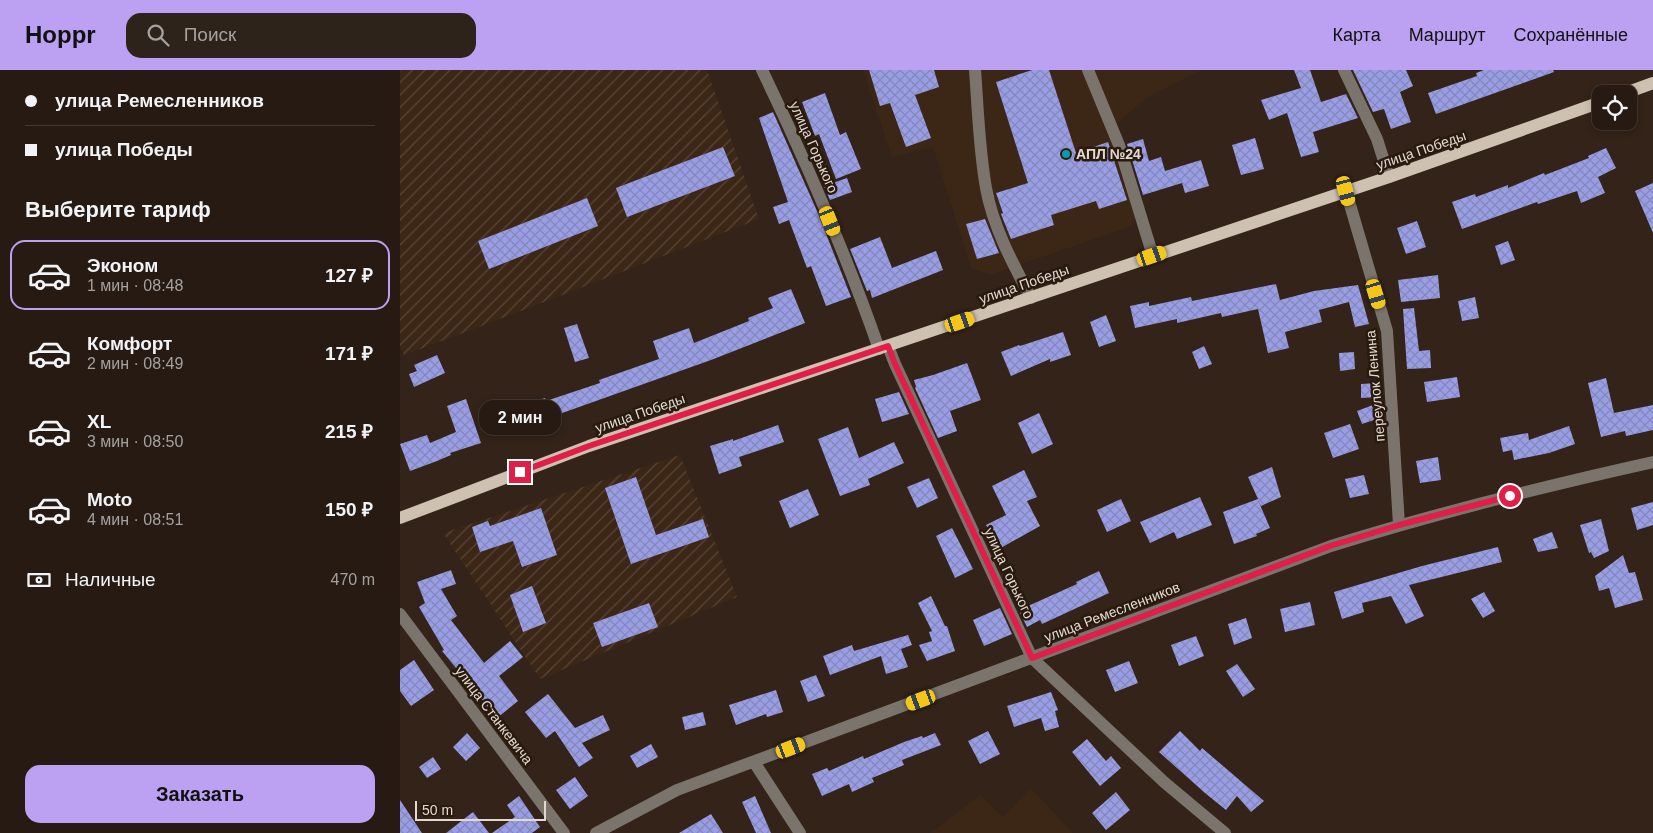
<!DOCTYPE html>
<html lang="ru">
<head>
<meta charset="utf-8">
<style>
  body { margin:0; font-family:Helvetica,sans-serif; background:#2e231b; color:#f1f3f6; height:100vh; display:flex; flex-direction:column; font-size:19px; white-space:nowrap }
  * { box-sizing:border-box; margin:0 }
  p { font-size:16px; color:#a4a19f }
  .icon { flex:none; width:28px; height:28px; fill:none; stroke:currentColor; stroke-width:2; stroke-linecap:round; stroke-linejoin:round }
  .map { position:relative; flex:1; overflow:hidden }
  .details { display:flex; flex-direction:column; background:#261a12; width:400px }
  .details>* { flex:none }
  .banner { display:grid; align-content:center; height:110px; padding:0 25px; background:#261a12 }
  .fabs { position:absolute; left:1192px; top:15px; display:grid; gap:10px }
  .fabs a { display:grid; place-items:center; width:45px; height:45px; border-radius:10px; background:#261a12; box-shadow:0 2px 8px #0003,0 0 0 1px #423832; font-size:25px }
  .scale { position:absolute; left:15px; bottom:12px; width:131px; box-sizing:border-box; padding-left:5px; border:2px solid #e4d9d1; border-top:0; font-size:14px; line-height:18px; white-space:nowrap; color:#e4d9d1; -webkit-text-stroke:4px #291a0e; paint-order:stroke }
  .end { position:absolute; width:22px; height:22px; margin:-11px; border:6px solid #e11d48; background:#fff; box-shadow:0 0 0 2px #fff }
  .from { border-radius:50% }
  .bubble { position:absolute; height:35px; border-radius:15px; background:#261a12; box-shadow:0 2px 8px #0003,0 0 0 1px #423832; font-size:16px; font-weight:800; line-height:35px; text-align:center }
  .car { position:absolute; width:15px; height:30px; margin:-15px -8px; border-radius:6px; box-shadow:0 0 4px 1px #0007; background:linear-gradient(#f5c518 24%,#345 0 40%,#f5c518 0 76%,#345 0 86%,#f5c518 0) }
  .banner b { display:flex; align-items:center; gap:18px; height:48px; font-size:19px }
  .banner b+b { border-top:1px solid #423832 }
  .banner i { width:12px; height:12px; background:#f1f3f6 }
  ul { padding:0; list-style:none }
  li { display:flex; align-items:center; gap:15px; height:70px; margin:0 10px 8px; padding:0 15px; border:2px solid transparent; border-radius:15px }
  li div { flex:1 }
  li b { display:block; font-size:19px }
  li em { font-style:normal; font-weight:800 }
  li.current { border-color:#bca0f2 }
  li>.icon { width:45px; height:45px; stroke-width:1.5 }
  h2 { padding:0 25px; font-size:22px; line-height:60px }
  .pay { display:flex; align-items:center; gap:12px; height:55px; padding:0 25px; font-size:19px }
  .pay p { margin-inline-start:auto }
  .button { display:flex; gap:10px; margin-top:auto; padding:10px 25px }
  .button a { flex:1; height:58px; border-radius:15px; background:#bca0f2; color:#111; font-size:20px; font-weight:800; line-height:58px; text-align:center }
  header { display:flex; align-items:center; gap:30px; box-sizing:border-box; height:70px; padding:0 25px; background:#bca0f2; color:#111 }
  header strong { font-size:24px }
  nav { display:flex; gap:28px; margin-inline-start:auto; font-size:18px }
  .search { width:350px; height:45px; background:#2e231b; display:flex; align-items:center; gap:12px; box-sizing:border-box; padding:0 18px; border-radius:15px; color:#a4a19f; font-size:19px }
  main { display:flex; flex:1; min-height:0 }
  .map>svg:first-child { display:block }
  .built { fill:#3c2717 }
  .industrial { fill:url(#industrial-furrows) }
  .building { fill:url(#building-cross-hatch) }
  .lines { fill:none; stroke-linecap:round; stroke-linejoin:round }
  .minor { stroke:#7a746c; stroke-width:12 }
  .major { stroke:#cec1b1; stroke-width:12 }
  .route { stroke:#e11d48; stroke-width:6 }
  .culture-dot { fill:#0f9aa8; stroke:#291a0e; stroke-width:2 }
  .labels { text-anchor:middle; stroke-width:5; stroke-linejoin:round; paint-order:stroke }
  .street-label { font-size:14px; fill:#e4d9d1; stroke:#291a0e }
  .poi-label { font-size:14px; font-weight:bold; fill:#e4d9d1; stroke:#291a0e; text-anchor:start }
</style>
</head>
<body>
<header>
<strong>Hoppr</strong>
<div class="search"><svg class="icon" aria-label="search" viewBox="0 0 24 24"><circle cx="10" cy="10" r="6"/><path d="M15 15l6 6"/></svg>Поиск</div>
<nav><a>Карта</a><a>Маршрут</a><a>Сохранённые</a></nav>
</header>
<main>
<section class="details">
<div class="banner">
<b><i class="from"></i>улица Ремесленников</b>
<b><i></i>улица Победы</b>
</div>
<h2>Выберите тариф</h2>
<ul>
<li class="current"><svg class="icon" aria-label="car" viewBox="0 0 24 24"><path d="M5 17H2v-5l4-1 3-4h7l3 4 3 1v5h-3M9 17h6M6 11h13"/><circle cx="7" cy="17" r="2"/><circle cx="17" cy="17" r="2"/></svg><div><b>Эконом</b><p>1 мин · 08:48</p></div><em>127 ₽</em></li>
<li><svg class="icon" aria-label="car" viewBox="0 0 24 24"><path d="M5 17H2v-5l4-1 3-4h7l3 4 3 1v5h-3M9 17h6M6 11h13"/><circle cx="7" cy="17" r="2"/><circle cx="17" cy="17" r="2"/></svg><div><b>Комфорт</b><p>2 мин · 08:49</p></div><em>171 ₽</em></li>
<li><svg class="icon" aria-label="car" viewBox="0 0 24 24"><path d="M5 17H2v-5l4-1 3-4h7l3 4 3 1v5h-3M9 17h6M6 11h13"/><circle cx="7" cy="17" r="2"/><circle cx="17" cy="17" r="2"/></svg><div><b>XL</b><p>3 мин · 08:50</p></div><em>215 ₽</em></li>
<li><svg class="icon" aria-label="car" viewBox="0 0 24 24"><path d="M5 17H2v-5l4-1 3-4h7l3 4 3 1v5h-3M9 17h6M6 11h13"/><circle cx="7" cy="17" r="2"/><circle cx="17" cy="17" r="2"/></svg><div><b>Moto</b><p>4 мин · 08:51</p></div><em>150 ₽</em></li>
</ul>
<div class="pay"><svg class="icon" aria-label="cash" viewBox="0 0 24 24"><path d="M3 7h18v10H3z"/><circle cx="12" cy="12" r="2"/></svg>Наличные<p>470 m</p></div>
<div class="button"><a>Заказать</a></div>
</section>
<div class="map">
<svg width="1253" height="763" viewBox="0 0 1253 763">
  <defs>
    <pattern id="industrial-furrows" width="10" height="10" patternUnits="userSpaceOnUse" patternTransform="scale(1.25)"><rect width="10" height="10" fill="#3c2717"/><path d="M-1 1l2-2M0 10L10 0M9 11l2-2" fill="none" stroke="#584638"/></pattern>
    <pattern id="building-cross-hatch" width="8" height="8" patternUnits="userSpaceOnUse" patternTransform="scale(1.25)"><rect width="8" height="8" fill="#999ee4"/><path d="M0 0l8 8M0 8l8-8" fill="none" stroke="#8487bb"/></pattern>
  </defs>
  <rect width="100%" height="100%" fill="#332318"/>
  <path class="built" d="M463 0H801L748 27 717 53 743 132 732 156 590 205 571 198 533 77 492 87Z
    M631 718 673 763H530L580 725 603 747Z"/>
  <path class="industrial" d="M0 0H307L359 149 74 259 4 285 0 276Z
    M280 385 337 527 140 609 43 463Z"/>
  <path class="building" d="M469 0H534L539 17 515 25 531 68 506 77 490 33 480 36Z
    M632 0H649L676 83 708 72 727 130 699 139 696 131 651 145 654 155 611 169 601 144 603 143 596 123 628 113 596 12Z
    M894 0H910L921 32 946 24 958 48 913 62 919 82 901 87 887 43 869 50 861 30 901 18Z
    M953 0H1006L1013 16 1000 22 1011 52 991 59 984 39 973 42Z
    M1084 0H1153L1154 2 1036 44 1028 23 1077 6 1076 3Z
    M425 23 440 65 446 62 461 99 436 109 419 64 415 66 402 32Z
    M373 42 417 141 451 227 426 236 411 196 407 198 389 150 379 154 373 137 388 132 359 48Z
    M855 68 864 99 841 105 832 75Z
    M743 69 749 91 761 87 765 101 801 90 809 116 785 123 782 113 743 125 727 74Z
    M323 77 335 106 227 147 216 118Z
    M1206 78 1216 98 1198 107 1205 123 1181 133 1177 121 1138 134 1137 132 1062 159 1052 132 1075 124 1076 127 1108 115V118L1144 103 1145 105 1189 88 1188 86Z
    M447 108 452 122 430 130 424 116Z
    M1253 113V163L1235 121Z
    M187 128 198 156 89 199 78 171Z
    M585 149 599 183 577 189 566 154Z
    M1017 151 1026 177 1006 184 997 158Z
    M480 167 492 198 536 181 543 200 472 228 470 220 467 221 450 179Z
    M1108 171 1115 190 1101 195 1095 176Z
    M1038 205 1040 228 1001 232 998 210Z
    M876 214 880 230 914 221 958 215 969 254 955 257 949 232 919 240 922 252 885 262 889 278 868 283 858 239 822 247 821 243 777 253V249L735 258 730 236 749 232V236L791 227 792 231Z
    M391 219 405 253 311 290 151 347 152 349 129 357 122 336 145 328 146 331 200 313 199 310 259 289 253 271 289 258 294 273 349 251 348 248 373 238 368 228Z
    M1075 227 1079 248 1062 251 1058 231Z
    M1014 238 1019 281 1030 280 1031 298 1007 299 1003 239Z
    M706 245 716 271 699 277 690 252Z
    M177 254 189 288 175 292 164 258Z
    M663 262 671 285 650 292V289L611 306 601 282 619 275 620 276Z
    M804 276 812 294 799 299 792 282Z
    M954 282 955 299 940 301 939 283Z
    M37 285 45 303 14 317 9 304 17 301 14 295Z
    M567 293 581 330 550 341 557 361 538 368 515 318 516 317 514 310 533 305Z
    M1057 307 1060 327 1027 332 1024 312Z
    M1206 308 1214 343 1253 335V360L1226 366 1225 361 1201 367 1188 313Z
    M977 313 978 327 961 328V314Z
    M499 322 509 344 482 352 475 329Z
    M66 329 81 373 50 383 51 385 37 391 10 401 0 374 27 365 30 373 56 362 47 336Z
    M973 335 977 349 962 354 957 341Z
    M639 343 653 374 632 384 618 353Z
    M950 354 959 379 933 388 924 363Z
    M378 355 384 372 339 387 342 396 319 404 310 376 333 369V371Z
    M1169 356 1175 374 1149 383 1114 390 1112 380 1103 382 1100 368 1128 363 1129 370Z
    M448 357 459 388 494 372 504 393 468 409 470 415 440 426 418 369Z
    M1038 387 1041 410 1020 413 1016 391Z
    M872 397 881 427 861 436 858 430 870 458 856 464 857 466 834 474 823 442 858 429 848 407Z
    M624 400 637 427 627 431 640 456 599 479 586 455 606 445 592 416Z
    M964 405 969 424 950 428 945 409Z
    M236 407 256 465 303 449 309 467 231 494 205 418Z
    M529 408 538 428 517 438 507 417Z
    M408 419 419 445 390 458 379 431Z
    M800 427 812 455 777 469 774 462 750 473 740 452Z
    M721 429 731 451 707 462 697 440Z
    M1253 432V455L1237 460 1231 438Z
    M141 438 157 485 122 497 113 471 80 482 72 457 88 451 90 456Z
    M1201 449 1209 481 1194 488 1191 482 1189 483 1180 455Z
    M552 458 573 499 555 508 536 466Z
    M1152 462 1158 478 1138 482 1133 469Z
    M1098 477 1102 492 1009 515 1024 546 1006 554 991 526 962 533 964 542 942 549 934 522 1022 496Z
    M1223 485 1229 503 1235 502 1243 530 1215 538 1209 518 1199 521 1195 506Z
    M51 500 56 514 41 519 57 546 51 550 84 593 110 571 123 587 99 606 118 631 97 648 42 581 44 580 19 537 25 533 17 512Z
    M699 501 709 523 642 554 640 550 627 557 615 532 624 528 628 536 677 514 676 512Z
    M132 516 146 553 123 562 110 525Z
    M1084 522 1095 541 1083 548 1071 529Z
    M531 526 545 556H547L555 581 527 591 519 575 532 571 529 562 532 561 518 533Z
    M910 532 915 555 885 562 880 539Z
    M249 533 258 557 202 577 193 553Z
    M600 538 612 564 584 576 573 550Z
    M846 548 852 568 834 575 828 554Z
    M508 565 512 575 501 579 508 597 486 604 481 586 430 605 423 586 452 575 454 581Z
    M796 566 804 586 779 596 771 575Z
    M14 590 34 620 11 636 0 621V600Z
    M729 591 738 613 715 622 706 600Z
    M837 594 855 619 843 627 826 601Z
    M416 605 425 626 408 632 400 611Z
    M376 620 383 642 367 647 366 644 336 655 329 635Z
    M651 622 658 640 655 641 659 657 645 661 641 648 614 657 607 636Z
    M148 624 175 658 203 645 210 660 182 673 193 688 179 697 155 661 146 668 125 642Z
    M303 642 306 655 285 660 282 647Z
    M588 661 600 684 580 694 568 671Z
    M780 661 800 681 802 678 864 731 851 742 837 726 826 740 805 723 759 682Z
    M67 663 80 678 66 691 53 677Z
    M535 663 541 675 502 690 504 695 472 708 474 712 452 722 449 714 422 726 412 704 427 698 429 701 463 686 464 689 504 672 522 666 523 668Z
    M687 669 706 691 711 686 721 698 700 716 672 682Z
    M251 674 258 687 237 698 230 686Z
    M33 687 41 699 27 708 19 697Z
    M175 707 188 726 170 739 156 720Z
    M716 722 730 740 706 760 692 743Z
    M119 726 140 757 132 763H92L115 747 107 735Z
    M355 726 371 763H356L342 732Z
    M0 730 22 763H0Z
    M73 742 89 763H46Z
    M311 744 323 763H279Z"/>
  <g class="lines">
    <path class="minor" d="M362 0C406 91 446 184 479 279
      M575 0C578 39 579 79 586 118 593 157 613 194 631 228
      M688 0 719 75 753 186
      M944 0 977 69 989 107
      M946 121 987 261 999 455
      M488 276 495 294 632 588 764 712 825 763
      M0 544 164 763
      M354 692 400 763
      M196 763 277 720 931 476C1037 443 1145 416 1253 392"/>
    <path class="major" d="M1223 24 1253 13
      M0 448 189 376 989 107 1201 32"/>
  </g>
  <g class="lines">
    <path class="route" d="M120 402 189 376 488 276 495 294 632 588 930 476 999 455 1110 426"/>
  </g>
  <circle class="culture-dot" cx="666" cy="84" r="5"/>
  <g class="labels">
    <g class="street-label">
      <text transform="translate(414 77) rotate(66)" y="5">улица Горького</text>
      <text transform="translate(1021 80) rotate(-19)" y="5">улица Победы</text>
      <text transform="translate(624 214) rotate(-19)" y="5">улица Победы</text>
      <text transform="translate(975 316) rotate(-95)" y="5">переулок Ленина</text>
      <text transform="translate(240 343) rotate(-19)" y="5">улица Победы</text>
      <text transform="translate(609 503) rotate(65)" y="5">улица Горького</text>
      <text transform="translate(712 542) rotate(-21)" y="5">улица Ремесленников</text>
      <text transform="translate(94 645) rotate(53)" y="5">улица Станкевича</text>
    </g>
    <g class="poi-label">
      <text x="676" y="89">АПЛ №24</text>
    </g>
  </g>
</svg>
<div class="fabs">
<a><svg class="icon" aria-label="locate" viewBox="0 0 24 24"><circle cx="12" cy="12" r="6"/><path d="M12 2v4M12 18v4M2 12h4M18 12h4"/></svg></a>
</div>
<div class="scale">50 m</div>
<i class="end from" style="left:1110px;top:426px"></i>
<i class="end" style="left:120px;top:402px"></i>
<div class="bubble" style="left:79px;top:330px;width:82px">2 мин</div>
<i class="car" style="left:946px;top:121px;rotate:165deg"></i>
<i class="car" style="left:430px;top:151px;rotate:158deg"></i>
<i class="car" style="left:752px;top:186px;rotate:71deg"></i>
<i class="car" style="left:976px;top:224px;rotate:163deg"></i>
<i class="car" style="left:560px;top:252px;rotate:71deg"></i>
<i class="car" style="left:521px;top:630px;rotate:250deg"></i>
<i class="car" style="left:391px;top:678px;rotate:69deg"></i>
</div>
</main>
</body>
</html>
